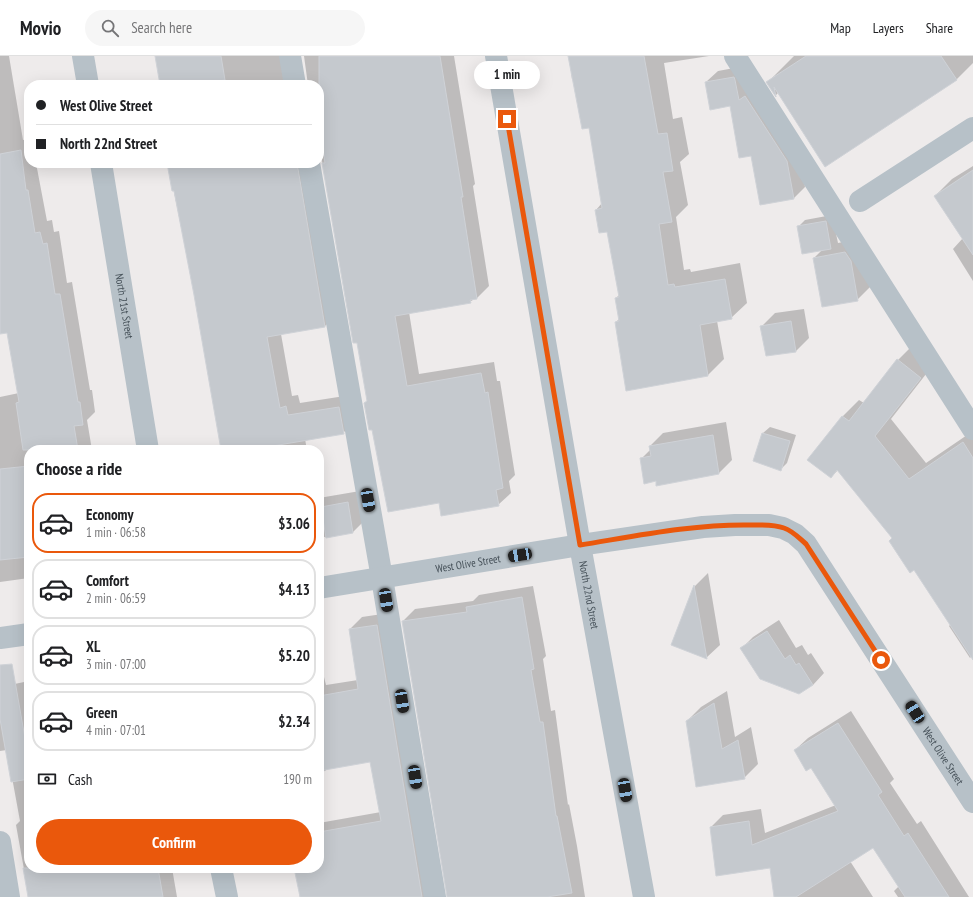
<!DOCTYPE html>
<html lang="en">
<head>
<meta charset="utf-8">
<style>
  body { margin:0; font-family:"PT Sans Narrow",sans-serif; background:#f6f6f6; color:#202124; height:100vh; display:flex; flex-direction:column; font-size:15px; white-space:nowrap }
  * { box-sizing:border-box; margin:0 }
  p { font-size:13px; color:#757577 }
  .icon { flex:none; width:22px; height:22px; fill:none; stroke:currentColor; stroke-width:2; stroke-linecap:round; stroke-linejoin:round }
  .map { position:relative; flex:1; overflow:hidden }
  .side { position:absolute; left:24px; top:389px; width:300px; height:428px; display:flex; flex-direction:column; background:#fff; border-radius:16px; box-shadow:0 4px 16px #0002 }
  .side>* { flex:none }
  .banner { position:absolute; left:24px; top:24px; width:300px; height:88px; border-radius:16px; box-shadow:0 4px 16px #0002; display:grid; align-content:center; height:88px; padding:0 12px; background:#fff }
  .end { position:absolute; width:18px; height:18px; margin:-9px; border:5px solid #ea580c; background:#fff; box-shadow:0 0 0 2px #fff }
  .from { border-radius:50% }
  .bubble { position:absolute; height:28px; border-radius:14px; background:#fff; box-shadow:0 4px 16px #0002; font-size:13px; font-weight:600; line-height:28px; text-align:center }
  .car { position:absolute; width:12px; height:24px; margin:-12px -6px; border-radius:5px; box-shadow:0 0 3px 1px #0007; background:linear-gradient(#222 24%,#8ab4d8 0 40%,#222 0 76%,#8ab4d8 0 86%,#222 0) }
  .banner b { display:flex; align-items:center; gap:14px; height:38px; font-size:15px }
  .banner b+b { border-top:1px solid #e0e0e0 }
  .banner i { width:10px; height:10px; background:#202124 }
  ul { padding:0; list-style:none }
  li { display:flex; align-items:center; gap:12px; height:60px; margin:0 8px 6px; padding:0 4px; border:2px solid #e0e0e0; border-radius:16px }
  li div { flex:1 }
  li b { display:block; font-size:15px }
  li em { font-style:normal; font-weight:600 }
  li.on { border-color:#ea580c }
  li>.icon { width:36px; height:36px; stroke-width:1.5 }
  h2 { padding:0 12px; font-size:18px; line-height:48px }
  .pay { display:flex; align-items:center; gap:10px; height:44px; padding:0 12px; font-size:15px }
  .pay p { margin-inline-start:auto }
  .action { display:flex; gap:8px; margin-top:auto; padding:8px 12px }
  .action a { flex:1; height:46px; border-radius:24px; background:#ea580c; color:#fff; font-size:16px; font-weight:600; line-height:46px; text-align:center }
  header { display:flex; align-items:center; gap:24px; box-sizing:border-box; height:56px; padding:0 20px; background:#fff; border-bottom:1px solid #e0e0e0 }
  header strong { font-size:19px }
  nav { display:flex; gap:22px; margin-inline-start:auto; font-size:14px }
  .search { width:280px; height:36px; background:#f6f6f6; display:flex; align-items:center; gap:10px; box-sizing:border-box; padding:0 14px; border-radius:22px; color:#757577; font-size:15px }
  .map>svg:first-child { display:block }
  .shadow { fill:#0003 }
  .building { fill:#c5c9ce; stroke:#cfd2d7 }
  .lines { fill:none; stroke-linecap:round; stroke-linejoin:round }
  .minor { stroke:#b7c1c8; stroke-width:22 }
  .route { stroke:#ea580c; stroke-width:5 }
  .labels { text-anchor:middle; stroke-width:3; stroke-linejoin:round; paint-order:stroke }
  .street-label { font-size:11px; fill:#455058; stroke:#fff }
</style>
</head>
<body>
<header>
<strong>Movio</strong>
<div class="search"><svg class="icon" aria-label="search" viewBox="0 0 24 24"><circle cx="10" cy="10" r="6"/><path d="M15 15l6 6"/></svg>Search here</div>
<nav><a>Map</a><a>Layers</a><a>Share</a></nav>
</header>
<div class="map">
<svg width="973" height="841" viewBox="0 0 973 841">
  <rect width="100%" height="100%" fill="#eeebeb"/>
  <path class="shadow" d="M0 0H9L23 84 29 83V107H36L47 165 52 164 54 176 59 175 67 227 72 226 90 334H92L95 356 87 364 92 394H29V522L0 526V341L19 337 8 276 0 277Z
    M156 0H292L303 29H307H161Z
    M304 0H454L475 128 473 130 489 230 477 242 474 243 470 246 409 256 419 318 494 306 497 325H500L515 419 509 425 511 437 498 449 440 446 368 344 358 286H354L322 105 319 98V29H308Z
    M569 0H709L664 7 673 63 682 61 689 98 680 106 688 149 676 161 684 214 690 213 691 216 740 207 747 247 731 262 717 265 724 303 708 319 616 266 620 262 616 242 619 239 608 175 596 154 602 147 589 71 574 23H572Z
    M794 0H973V7L957 23 826 109 779 36 776 39 768 26Z
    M745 10 799 93 805 131 794 142 752 99 731 49 706 26 718 15Z
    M168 107H311L337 258 325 270 281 278 292 340 298 339 300 347 351 339 356 364 343 377 305 383 307 394H222L195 239Z
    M973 110V225L953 193 963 182 935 140 952 123Z
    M832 159 838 187 859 183 871 230 857 244 814 202 823 193 798 171 805 164Z
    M804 253 809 282 796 295 761 271 775 257Z
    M915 287 937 304 891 363 926 407 973 375V602L972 600 970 602 949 570 951 568 893 482 838 414 831 421 809 403 843 360 859 344 864 347 898 304Z
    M726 366 732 404 719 417 657 428V424L641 403 651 393 650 390 663 377Z
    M770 371 796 379 787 407 781 413 754 405 763 377Z
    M360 435 365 464 353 476 319 482V442Z
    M708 517 720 589 706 602 672 589 695 530Z
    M533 530 546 600 543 603 551 655 555 654 568 749 569 748 577 790 585 841H448L403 565 415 553 473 545 479 539Z
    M389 557 442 841H300L295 812H319V767L381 756 371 705 328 712 325 715 319 716V622L324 621 326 629 358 624 350 573 362 561Z
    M779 564 796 592 802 589 808 599 811 597 824 617 813 629 742 592 753 581Z
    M29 625V812H172L177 841H29L16 769 20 765 7 694 0 695V631Z
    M727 635 735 681 751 671 758 708 744 722 687 665 701 651Z
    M851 655 894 723 890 727 917 768 921 765 969 841H898L894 835 899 830 873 790 850 805 873 841H775L771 811 711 771 723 759 761 753 765 777 836 749 811 711 795 694 808 682Z"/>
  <path class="building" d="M155 0H221L225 24 192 29H160Z
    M319 0H440L463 141H461L477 243 470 244 471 247 395 260 407 330 481 317 485 337 488 336 503 432 496 434 499 450 441 460 439 447 388 456 372 374H369L364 347 367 345 357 287H353L322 107H325L319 65Z
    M568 0H644L658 78 667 77 673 115 663 116 672 166 659 168 668 229 674 228 675 231 725 223 732 263 700 269 708 320 626 335 615 266 619 265 615 242 619 241 607 176 599 177 595 154 602 152 589 72 582 73Z
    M806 0H941L957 24 825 111 774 31 776 41 766 26Z
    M734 21 735 24 739 44 745 40 787 105 794 143 760 149 751 100 739 102 730 50 710 54 705 26Z
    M21 94 26 134H28L35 177 40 176 43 188 47 187 55 238H60L78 346H80L83 369 74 370 78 394H23L16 347 19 346 7 277 0 278V98Z
    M167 107H297L325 271 267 281 280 352 286 350 288 359 339 351 344 378 249 394H221L194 239 174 135H172Z
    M973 114V199L934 140Z
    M826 165 831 193 802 198 797 170Z
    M845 196 851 205 858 245 822 251 813 202Z
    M791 265 796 296 766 300 760 270Z
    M897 303 921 322 875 380 909 423 963 386 973 402V604L914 514 910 517 889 485 892 482 837 414 831 422 807 404 842 360 849 365Z
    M762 377 790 385 781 415 753 405Z
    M713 379 719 418 656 430V425L644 428 640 402 651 400 649 390Z
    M29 410V501L0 504V413Z
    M348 446 353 477 326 482 321 451Z
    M694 529 707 603 671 589Z
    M522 541 534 613 531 614 540 666H543L556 760H557L572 837 547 841H447L402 565 467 556 466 551Z
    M377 569 422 841H300L294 812H319V776L381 765 370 706 319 715V640L358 633 349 573Z
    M767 575 785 603 790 599 796 609 799 607 813 629 799 638 760 623 740 592Z
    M12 608 29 705V723L11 726 0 663V609Z
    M714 647 722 693 738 684 745 723 696 731 686 665Z
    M838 667 882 736 878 739 904 780 908 777 949 841H905L873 792 796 841H774L770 812 716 820 710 771 749 765 752 789 838 755 811 712 806 715 794 694Z
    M23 812H158L163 841H28Z"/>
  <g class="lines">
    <g class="minor">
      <path d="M83 0 88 29"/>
      <path d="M290 0 295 29"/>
      <path id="s1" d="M496 0 580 489 644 841"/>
      <path d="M735 0 973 373"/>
      <path id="s2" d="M101 107 148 394"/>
      <path d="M309 107 382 522 435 841"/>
      <path d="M860 145 973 72"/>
      <path id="s3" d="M319 532 580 489 703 471 735 469H769L783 472 795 478 806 488 973 746"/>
      <path d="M0 582 29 578"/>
      <path d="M0 786 9 841"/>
      <path d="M221 812 227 841"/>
    </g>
  </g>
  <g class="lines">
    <path class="route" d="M507 63 580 489C636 480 694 468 750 469 762 469 773 468 784 472 793 475 799 482 806 488L881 604"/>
  </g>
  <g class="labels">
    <g class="street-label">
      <text dy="4" stroke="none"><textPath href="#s2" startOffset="145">North 21st Street</textPath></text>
      <text dy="4" stroke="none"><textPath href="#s3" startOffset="151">West Olive Street</textPath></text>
      <text dy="4" stroke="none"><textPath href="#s1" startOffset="547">North 22nd Street</textPath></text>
      <text dy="4" stroke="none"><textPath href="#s3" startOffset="750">West Olive Street</textPath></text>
    </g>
  </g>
</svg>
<i class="end from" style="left:881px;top:604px"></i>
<i class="end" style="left:507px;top:63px"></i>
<div class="bubble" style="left:474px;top:5px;width:66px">1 min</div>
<i class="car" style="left:368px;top:444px;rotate:170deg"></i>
<i class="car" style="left:520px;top:499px;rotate:261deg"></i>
<i class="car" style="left:386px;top:544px;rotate:171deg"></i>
<i class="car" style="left:402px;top:645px;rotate:171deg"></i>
<i class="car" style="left:915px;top:656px;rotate:327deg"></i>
<i class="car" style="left:415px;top:721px;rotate:171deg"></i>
<i class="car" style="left:625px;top:734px;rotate:170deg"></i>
<div class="banner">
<b><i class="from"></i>West Olive Street</b>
<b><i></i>North 22nd Street</b>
</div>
<section class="side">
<h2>Choose a ride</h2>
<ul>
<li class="on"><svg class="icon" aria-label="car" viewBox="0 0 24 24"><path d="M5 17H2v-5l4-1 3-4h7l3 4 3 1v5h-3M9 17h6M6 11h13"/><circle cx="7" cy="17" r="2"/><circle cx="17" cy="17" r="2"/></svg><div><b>Economy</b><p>1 min · 06:58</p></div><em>$3.06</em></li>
<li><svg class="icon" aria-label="car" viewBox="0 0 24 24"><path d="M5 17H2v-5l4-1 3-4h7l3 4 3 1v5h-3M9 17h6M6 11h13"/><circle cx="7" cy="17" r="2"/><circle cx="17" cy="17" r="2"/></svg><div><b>Comfort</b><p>2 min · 06:59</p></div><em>$4.13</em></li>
<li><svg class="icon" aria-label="car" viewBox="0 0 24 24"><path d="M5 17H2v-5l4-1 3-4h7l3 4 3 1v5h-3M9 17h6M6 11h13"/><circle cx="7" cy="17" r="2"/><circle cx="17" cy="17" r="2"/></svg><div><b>XL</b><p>3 min · 07:00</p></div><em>$5.20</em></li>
<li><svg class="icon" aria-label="car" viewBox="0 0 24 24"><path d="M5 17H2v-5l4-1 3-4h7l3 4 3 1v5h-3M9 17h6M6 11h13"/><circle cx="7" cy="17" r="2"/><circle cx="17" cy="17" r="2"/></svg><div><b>Green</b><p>4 min · 07:01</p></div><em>$2.34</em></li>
</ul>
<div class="pay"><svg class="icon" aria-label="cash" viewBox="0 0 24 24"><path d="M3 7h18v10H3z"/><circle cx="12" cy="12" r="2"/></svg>Cash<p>190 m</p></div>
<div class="action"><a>Confirm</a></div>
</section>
</div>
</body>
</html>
